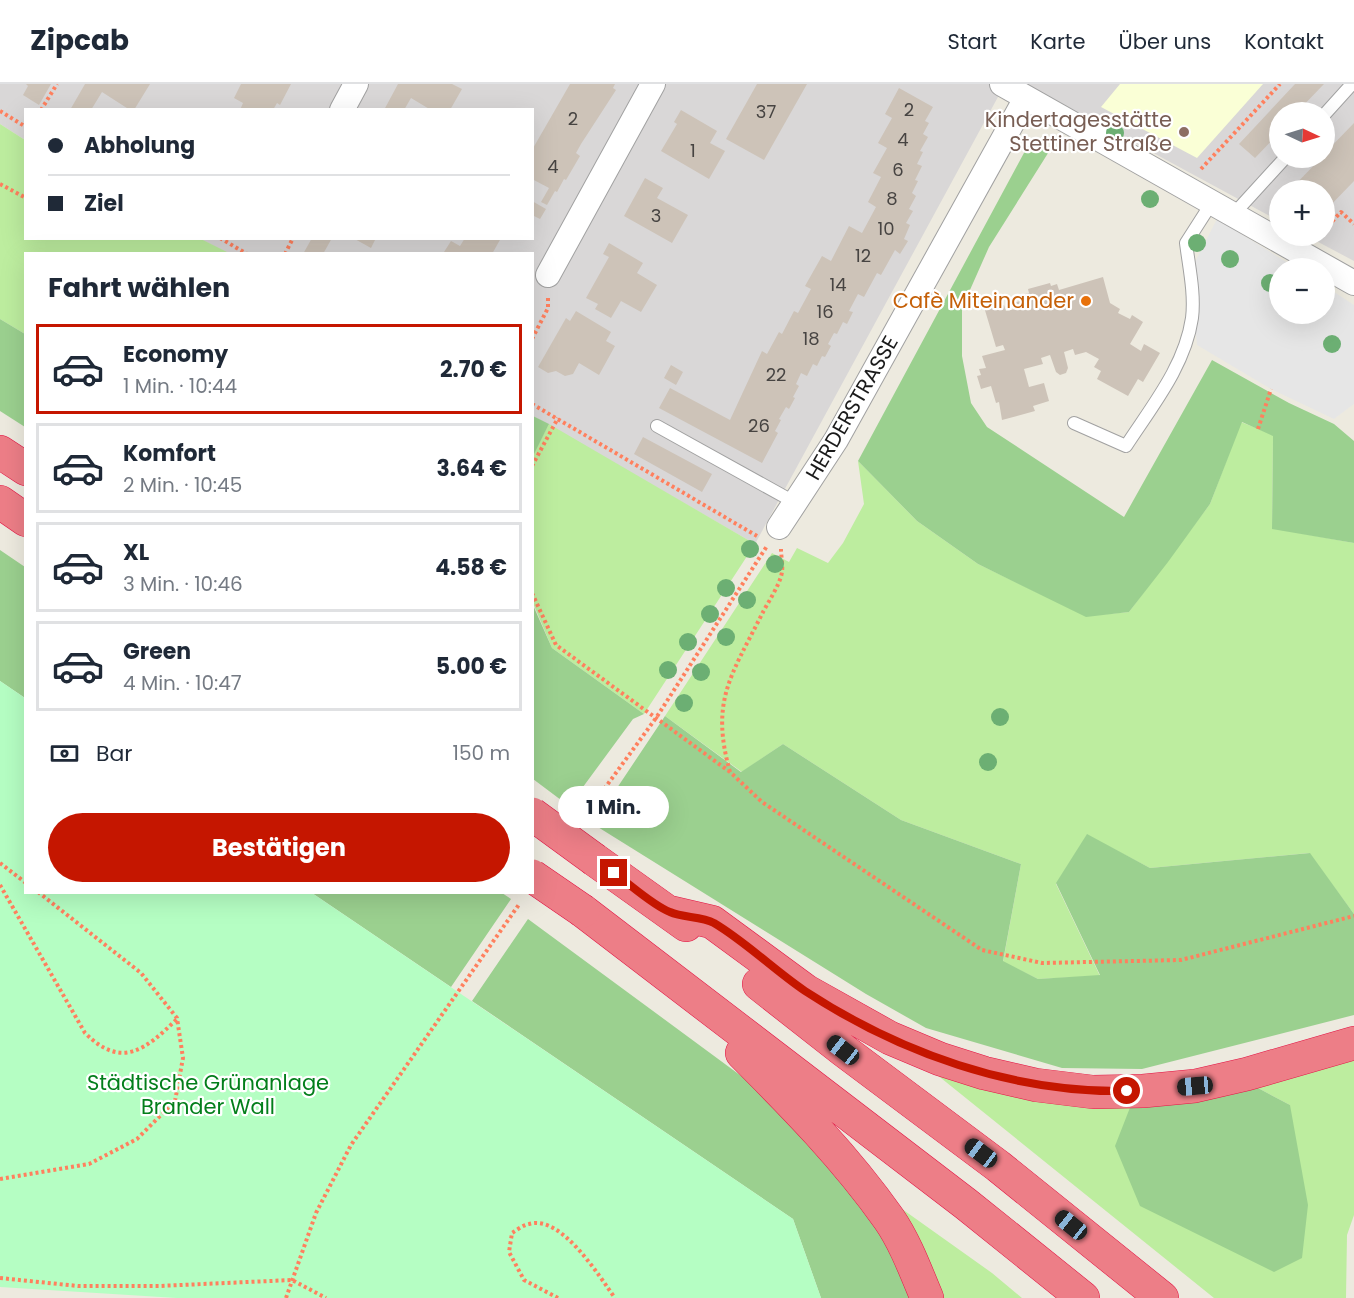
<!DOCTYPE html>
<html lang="de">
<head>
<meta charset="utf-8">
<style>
  body { margin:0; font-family:Poppins,sans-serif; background:#f6f6f7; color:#1f2937; height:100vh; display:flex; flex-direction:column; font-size:22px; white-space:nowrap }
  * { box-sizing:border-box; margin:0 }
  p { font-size:20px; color:#747a83 }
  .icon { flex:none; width:33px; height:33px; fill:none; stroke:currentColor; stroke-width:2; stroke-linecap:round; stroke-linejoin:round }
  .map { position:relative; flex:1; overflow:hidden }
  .panel { position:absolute; left:24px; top:168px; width:510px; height:642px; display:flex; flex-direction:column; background:#fff; border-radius:0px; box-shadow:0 6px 24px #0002 }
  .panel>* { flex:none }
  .guide { position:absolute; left:24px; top:24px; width:510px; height:132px; border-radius:0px; box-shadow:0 6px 24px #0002; display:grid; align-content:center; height:132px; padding:0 24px; background:#fff }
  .needle { width:39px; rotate:94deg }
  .fabs { position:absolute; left:1269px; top:18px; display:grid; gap:12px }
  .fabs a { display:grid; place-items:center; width:66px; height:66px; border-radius:50%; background:#fff; box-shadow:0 6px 24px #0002; font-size:30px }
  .end { position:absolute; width:27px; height:27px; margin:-14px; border:8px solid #c51600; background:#fff; box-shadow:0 0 0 3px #fff }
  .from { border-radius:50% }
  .bubble { position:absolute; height:42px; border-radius:21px; background:#fff; box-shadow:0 6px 24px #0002; font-size:20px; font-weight:700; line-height:42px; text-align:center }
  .car { position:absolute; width:18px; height:36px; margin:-18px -9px; border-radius:8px; box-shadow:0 0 4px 2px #0007; background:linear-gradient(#222 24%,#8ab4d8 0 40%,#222 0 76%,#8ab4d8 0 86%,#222 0) }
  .guide b { display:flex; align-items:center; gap:21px; height:57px; font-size:22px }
  .guide b+b { border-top:2px solid #e0e1e3 }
  .guide i { width:15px; height:15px; background:#1f2937 }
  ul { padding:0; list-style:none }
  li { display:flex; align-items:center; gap:18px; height:90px; margin:0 12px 9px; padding:0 12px; border:3px solid #e0e1e3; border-radius:0px }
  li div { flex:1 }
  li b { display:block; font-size:22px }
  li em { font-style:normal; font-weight:700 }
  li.on { border-color:#c51600 }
  li>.icon { width:54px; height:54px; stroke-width:1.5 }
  h2 { padding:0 24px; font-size:27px; line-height:72px }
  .pay { display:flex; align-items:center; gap:15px; height:66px; padding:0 24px; font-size:22px }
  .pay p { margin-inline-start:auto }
  .button { display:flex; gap:12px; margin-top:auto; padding:12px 24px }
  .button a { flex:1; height:69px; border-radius:36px; background:#c51600; color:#fff; font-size:24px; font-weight:700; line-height:69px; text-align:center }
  header { display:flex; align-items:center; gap:36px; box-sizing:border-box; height:84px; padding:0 30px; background:#fff; border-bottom:2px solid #e0e1e3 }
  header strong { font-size:28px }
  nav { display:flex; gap:33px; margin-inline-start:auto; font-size:21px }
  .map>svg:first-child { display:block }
  .residential { fill:#d9d7d7; fill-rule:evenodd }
  .education { fill:#faffd6 }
  .grass { fill:#bded9f }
  .forest { fill:#9bd08f }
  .park { fill:#b5fec3 }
  .parking { fill:#e6e6e6 }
  .building { fill:#cdc3b8 }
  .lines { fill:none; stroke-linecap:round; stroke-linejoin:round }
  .service-casing { stroke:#a1a1a1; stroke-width:14 }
  .minor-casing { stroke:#a1a1a1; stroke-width:26 }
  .motorway-casing { stroke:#e21545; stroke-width:34 }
  .path { stroke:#ff805e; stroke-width:4; stroke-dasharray:3 3; stroke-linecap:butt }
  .service { stroke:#fff; stroke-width:12 }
  .minor { stroke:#fff; stroke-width:24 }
  .motorway { stroke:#ed7e87; stroke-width:33 }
  .motorway-bridge-casing { stroke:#e21545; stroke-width:34; stroke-linecap:butt }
  .motorway-bridge { stroke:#ed7e87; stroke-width:33 }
  .tree { fill:#6caf73 }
  .route { stroke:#c51600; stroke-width:8 }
  .education-dot { fill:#8d6e63; stroke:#fff; stroke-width:2 }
  .food-dot { fill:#e8710a; stroke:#fff; stroke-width:2 }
  .labels { text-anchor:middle; stroke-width:4.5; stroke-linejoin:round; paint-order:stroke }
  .number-label { font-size:18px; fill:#474442 }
  .education-label { font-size:21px; fill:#785e54; stroke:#fff; text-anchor:end }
  .food-label { font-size:21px; fill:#c56008; stroke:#fff; text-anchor:end }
  .street-label { font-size:21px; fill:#1a1a1a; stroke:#fff }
  .park-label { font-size:21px; fill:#037e1b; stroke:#fff }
</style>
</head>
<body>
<header>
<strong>Zipcab</strong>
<nav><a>Start</a><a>Karte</a><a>Über uns</a><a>Kontakt</a></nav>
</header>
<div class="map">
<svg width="1354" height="1214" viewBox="0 0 1354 1214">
  <rect width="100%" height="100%" fill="#edeadf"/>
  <path class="residential" d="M0 0H1005L755 460 533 332 532 170H229L201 155 532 154V26H26L25 56 0 40Z
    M1026 0H1354V177L1307 152H1324V106H1280L1279 137ZM1280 28H1324V74H1280Z"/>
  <path class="education" d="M1120 0H1263L1197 74 1101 23Z"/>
  <path class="grass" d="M0 40 25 56 26 154 201 155 229 169 26 170 25 250 0 235Z
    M1241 338 1273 351 1272 444 1354 459V830L1309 769 1150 784 1087 751 1056 800 1100 892 1038 895 1003 878 1021 780 901 736 783 660 742 688 665 632 772 469 789 478 797 464 828 479 843 459 864 420 858 377 917 437 978 480 1086 532 1129 528 1210 420Z
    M549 340 755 460 644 630 552 564 533 519 532 372Z
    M1354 971V1131L1347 1151 1346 1214H1214L931 986 1290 1021 1258 1004Z
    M888 1115 992 1189 1022 1214H936Z"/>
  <path class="forest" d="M1032 54 1050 66 989 163 962 224V272L971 319 987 343 1124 433 1212 276 1289 319 1334 340 1354 357V459L1272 445 1273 352 1242 338 1210 420 1168 478 1129 528 1086 533 978 480 917 437 858 377Z
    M0 235 25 250V343L0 327Z
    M533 332 549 340 533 372Z
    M0 466 25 483V614L0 597Z
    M532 519 552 564 644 630 633 635 569 722 533 695Z
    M665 632 741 688 783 660 901 736 1021 780 1003 877 1038 895 1100 891 1056 799 1087 750 1150 784 1310 769 1354 830V931L1142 985 1062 984 926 944 866 910 593 740Z
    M502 809 511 815 451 903 312 809Z
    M528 835 774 1016 871 1129 912 1214H821L793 1135 472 917Z
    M1258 1004 1290 1021 1308 1121 1302 1174 1274 1188 1140 1122 1115 1062 1131 1021Z"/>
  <path class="park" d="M0 597 25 614 26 808 312 809 793 1135 821 1214H177L0 1203Z"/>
  <path class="parking" d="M1217 135 1296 184H1280V230H1324L1325 202 1354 221V320L1334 335 1271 305 1197 261 1190 188Z"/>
  <path class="building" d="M26 0H51L39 21 23 11 28 2Z
    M85 0H150L134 26H130L102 8 91 26H70Z
    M241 0H291L280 21 277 19 273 26H240L243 19 234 14Z
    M398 0H452L462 5 450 26H431L411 14 404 26H384Z
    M570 0H615L613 4 616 6 581 60 576 69 580 72 566 96 564 95 557 108 555 107 547 121 541 118 549 104 532 95V66Z
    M757 0H807L764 76 726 55Z
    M1295 0H1324L1297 28H1280V48L1255 74 1239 60Z
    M899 4 933 23 925 37 929 39 923 50 928 53 920 67 923 68 917 80 922 82 915 96 918 97 912 109 916 112 909 125 913 127 906 139 910 141 904 155 908 157 900 170 895 166 881 191 877 189 864 213 858 210 849 227 853 228 847 240 843 238 837 250 834 249 828 260 831 262 825 273 822 272 817 282 813 280 807 292 801 289 796 300 799 302 793 313 795 314 789 325 786 323 779 335 781 336 775 347 778 349 762 379 659 324 670 304 730 336 762 267 767 270 779 248 782 250 794 227 798 229 811 205 805 202 822 172 831 177 849 142 862 149 876 123 868 118 881 93 873 89 887 64 878 59 892 34 885 30Z
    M681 26 717 47 710 59 725 67 709 95 661 67 677 40 674 38Z
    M1354 39V97L1324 128V106H1290L1321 74H1324V70Z
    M645 94 663 104 657 114 688 131 672 159 624 132Z
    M532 117 546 125 540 135 532 131Z
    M312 154H332L323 170H303Z
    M353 154H376L371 164Z
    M465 154H501L492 170 444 168 451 157 460 162Z
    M609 159 643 179 637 189 657 201 641 228 621 217 611 234 595 225 598 220 586 214 609 173 603 170Z
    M1103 193 1110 219 1120 225 1118 229 1130 235 1132 231 1143 238 1130 260 1141 267 1144 260 1160 269 1143 298 1138 295 1128 312 1097 295 1101 287 1094 283 1099 275 1086 268 1075 271 1073 265 1064 268 1068 284 1066 289 1060 291 1056 288 1050 271 1041 274 1043 280 1024 285 1029 303 1044 299 1049 317 1033 322 1035 327 1002 336 999 318 996 319 991 302 981 305 977 292 981 291 979 285 986 284 982 272 1005 266 1003 261 996 263 984 223 997 219 998 223 1004 221 1006 227 1015 225 1013 219 1024 216 1022 211 1029 209 1028 205 1050 199 1051 202 1057 200 1059 206Z
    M576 227 611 248 606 257 615 262 599 291 579 279 573 290 565 292 556 287 548 289 538 283 566 234 570 237Z
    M671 281 683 288 676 301 664 294Z
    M643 353 712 390 702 408 634 370Z"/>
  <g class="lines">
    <g class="service-casing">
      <path id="service" d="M1324 31 1352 0
        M1232 132 1285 74
        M1074 339 1126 362C1152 322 1185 282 1192 234 1195 210 1189 183 1186 159L1211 120
        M657 342 796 419"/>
    </g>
    <g class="minor-casing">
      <path id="minor" d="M1002 0 1354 199
        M342 26 356 0
        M548 191 653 0
        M779 443 836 356 1026 14"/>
    </g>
    <g class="motorway-casing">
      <path id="motorway" d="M0 368 26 385
        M0 418 26 436
        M595 776 686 841
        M583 827 966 1120 1083 1214
        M669 828 712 838 806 907 890 954 940 975 984 989 1036 1001 1093 1008 1143 1007 1195 1002 1247 990 1354 959
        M759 900 843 966 998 1082 1162 1214
        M742 969C794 1021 846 1074 889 1135 905 1158 916 1188 927 1214"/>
    </g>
    <path class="path" d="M41 26 57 0
      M0 27 26 43
      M1201 85 1280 0
      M0 100 26 114
      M1324 146 1341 128 1354 140
      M220 154 247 170
      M285 170 293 154
      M532 255 548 224V212
      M532 320 757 452
      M1258 345 1271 305
      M532 382 558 334
      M532 509 556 561 730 688 762 718 982 866 1042 879 1181 876 1354 832
      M730 688C710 617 731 592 762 530 768 518 780 501 782 488 783 481 781 472 781 465
      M583 734 656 634 767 462
      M0 779 26 799
      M0 801 85 949C122 986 146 965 177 935
      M0 1095 89 1080 137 1055 175 1017 183 974 177 934 141 889 38 808
      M0 1194 78 1202H159L292 1196 326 1214
      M286 1214 316 1129 351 1061 520 819
      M558 1214 524 1196 509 1168 512 1149C517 1146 523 1141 529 1140 561 1130 599 1192 615 1214"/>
    <use href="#service" class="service"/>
    <use href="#minor" class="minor"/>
    <use href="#motorway" class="motorway"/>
    <g class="motorway-bridge-casing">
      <path id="motorway-bridge" d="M532 730 595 776
        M532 792 583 827"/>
    </g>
    <use href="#motorway-bridge" class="motorway-bridge"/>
  </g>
  <g class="tree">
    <circle cx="1115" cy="49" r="9"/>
    <circle cx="1150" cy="115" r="9"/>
    <circle cx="1197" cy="159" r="9"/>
    <circle cx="1230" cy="175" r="9"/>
    <circle cx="1270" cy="199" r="9"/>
    <circle cx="1332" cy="260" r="9"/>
    <circle cx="750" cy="465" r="9"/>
    <circle cx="775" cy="480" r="9"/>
    <circle cx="726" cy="504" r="9"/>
    <circle cx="747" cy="516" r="9"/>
    <circle cx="710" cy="530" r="9"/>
    <circle cx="726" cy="553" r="9"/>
    <circle cx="688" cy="558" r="9"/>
    <circle cx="668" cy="586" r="9"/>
    <circle cx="701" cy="588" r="9"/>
    <circle cx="684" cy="619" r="9"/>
    <circle cx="1000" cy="633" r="9"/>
    <circle cx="988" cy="678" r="9"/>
  </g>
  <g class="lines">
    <path class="route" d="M614 789C630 800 652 821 670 828 683 834 701 832 714 839 746 858 774 886 805 907 900 969 1012 1009 1127 1007"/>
  </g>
  <circle class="education-dot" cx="1184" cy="48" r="6"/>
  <circle class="food-dot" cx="1086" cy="217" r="6"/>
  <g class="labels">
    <g class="number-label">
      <text x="909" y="32">2</text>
      <text x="766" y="34">37</text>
      <text x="573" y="41">2</text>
      <text x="903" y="62">4</text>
      <text x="693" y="73">1</text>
      <text x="553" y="89">4</text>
      <text x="898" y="92">6</text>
      <text x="892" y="121">8</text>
      <text x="656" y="138">3</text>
      <text x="886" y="151">10</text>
      <text x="863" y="178">12</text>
      <text x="838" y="207">14</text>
      <text x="825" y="234">16</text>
      <text x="811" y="261">18</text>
      <text x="776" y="297">22</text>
      <text x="759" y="348">26</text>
    </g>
    <g class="education-label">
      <text x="1172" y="43">Kindertagesstätte<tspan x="1172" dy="24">Stettiner Straße</tspan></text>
    </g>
    <g class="food-label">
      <text x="1074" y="224">Cafè Miteinander</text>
    </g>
    <g class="street-label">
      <text transform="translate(852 324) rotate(-60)" y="7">HERDERSTRASSE</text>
    </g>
    <g class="park-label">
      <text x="208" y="1006">Städtische Grünanlage<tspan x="208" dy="24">Brander Wall</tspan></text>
    </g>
  </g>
</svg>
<div class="fabs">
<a><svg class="needle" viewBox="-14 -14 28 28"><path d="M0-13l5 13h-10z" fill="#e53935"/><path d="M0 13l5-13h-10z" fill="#747a83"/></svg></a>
<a>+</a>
<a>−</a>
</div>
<i class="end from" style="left:1127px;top:1007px"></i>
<i class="end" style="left:614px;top:789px"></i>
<div class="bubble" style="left:558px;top:702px;width:111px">1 Min.</div>
<i class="car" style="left:843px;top:966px;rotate:308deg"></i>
<i class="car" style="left:1195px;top:1002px;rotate:265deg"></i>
<i class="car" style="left:981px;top:1069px;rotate:307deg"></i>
<i class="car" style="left:1071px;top:1141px;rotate:309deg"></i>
<div class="guide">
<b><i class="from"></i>Abholung</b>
<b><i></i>Ziel</b>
</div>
<section class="panel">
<h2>Fahrt wählen</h2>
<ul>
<li class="on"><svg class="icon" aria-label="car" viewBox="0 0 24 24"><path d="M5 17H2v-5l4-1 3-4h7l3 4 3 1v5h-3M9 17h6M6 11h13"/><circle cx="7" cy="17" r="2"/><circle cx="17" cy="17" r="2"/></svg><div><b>Economy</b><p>1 Min. · 10:44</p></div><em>2.70 €</em></li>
<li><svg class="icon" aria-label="car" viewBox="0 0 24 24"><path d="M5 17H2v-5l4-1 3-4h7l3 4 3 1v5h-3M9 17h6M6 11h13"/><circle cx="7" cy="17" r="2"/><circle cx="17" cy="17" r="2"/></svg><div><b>Komfort</b><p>2 Min. · 10:45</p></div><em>3.64 €</em></li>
<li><svg class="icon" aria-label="car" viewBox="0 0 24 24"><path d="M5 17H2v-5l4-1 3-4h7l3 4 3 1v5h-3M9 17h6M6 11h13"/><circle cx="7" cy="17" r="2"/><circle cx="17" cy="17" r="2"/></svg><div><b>XL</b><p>3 Min. · 10:46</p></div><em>4.58 €</em></li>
<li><svg class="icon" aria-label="car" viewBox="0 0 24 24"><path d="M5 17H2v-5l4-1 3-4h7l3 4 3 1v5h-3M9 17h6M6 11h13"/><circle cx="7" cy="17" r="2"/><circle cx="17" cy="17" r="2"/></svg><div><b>Green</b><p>4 Min. · 10:47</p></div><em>5.00 €</em></li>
</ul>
<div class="pay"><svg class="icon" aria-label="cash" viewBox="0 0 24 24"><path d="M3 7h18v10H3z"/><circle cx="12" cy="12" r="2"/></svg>Bar<p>150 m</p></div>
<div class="button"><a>Bestätigen</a></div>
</section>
</div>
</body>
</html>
